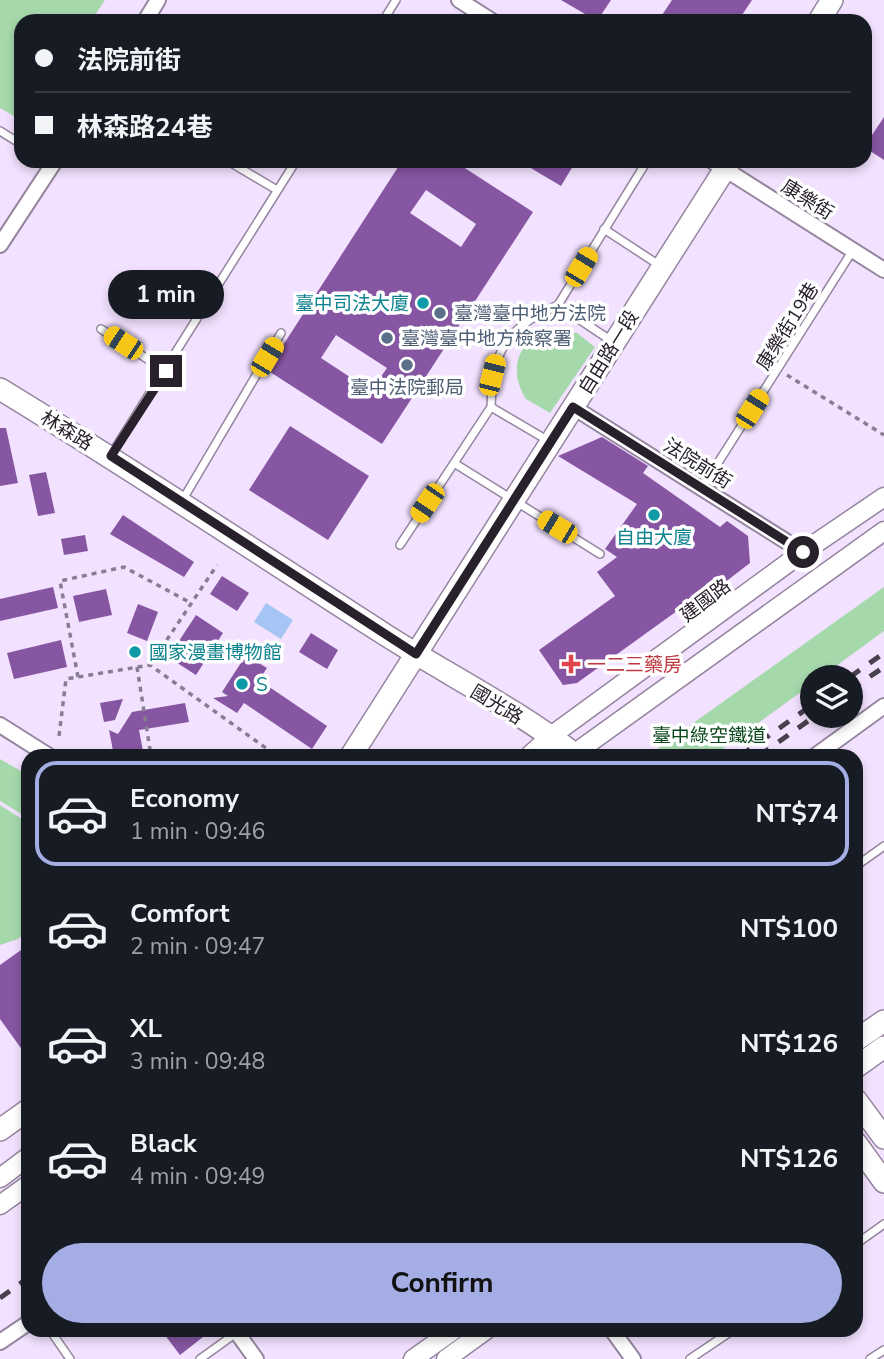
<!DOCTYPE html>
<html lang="en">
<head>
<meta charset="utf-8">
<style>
  body { margin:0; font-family:"Nunito Sans","Noto Sans TC",sans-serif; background:#242831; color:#f1f3f6; height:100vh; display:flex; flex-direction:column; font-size:26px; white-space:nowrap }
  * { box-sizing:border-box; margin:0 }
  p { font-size:23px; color:#9ea1a6 }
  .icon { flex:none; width:38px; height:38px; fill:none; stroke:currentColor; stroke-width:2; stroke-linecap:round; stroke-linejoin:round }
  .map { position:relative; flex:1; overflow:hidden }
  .drawer { position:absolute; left:21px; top:749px; width:842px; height:588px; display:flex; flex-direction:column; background:#171b24; border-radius:21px; box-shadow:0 4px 10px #0003 }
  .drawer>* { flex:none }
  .hud { position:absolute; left:14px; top:14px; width:858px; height:154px; border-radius:21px; box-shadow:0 4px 10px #0003; display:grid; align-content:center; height:154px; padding:0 21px; background:#171b24 }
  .tools { position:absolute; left:800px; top:665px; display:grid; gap:14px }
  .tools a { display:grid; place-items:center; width:63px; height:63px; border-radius:50%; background:#171b24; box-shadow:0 4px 10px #0003; font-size:35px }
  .end { position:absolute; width:32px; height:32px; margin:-16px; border:9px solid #28212c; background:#fff; box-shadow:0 0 0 4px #fff }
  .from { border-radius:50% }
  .bubble { position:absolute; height:49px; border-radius:24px; background:#171b24; box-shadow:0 4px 10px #0003; font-size:23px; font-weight:700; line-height:49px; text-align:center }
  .car { position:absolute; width:21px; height:42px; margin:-21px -10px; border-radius:9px; box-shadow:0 0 5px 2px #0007; background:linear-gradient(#f5c518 24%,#345 0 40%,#f5c518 0 76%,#345 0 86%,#f5c518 0) }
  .hud b { display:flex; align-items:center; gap:24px; height:66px; font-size:26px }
  .hud b+b { border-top:2px solid #363941 }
  .hud i { width:18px; height:18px; background:#f1f3f6 }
  ul { padding:12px 0 0; list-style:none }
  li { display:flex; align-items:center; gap:21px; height:105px; margin:0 14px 10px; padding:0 7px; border:4px solid transparent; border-radius:21px }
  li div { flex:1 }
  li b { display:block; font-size:26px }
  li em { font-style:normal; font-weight:700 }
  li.on { border-color:#a4aee4 }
  li>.icon { width:63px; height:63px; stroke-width:1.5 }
  .cta { display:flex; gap:14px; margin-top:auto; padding:14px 21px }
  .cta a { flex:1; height:80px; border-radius:42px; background:#a4aee4; color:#111; font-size:28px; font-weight:700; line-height:80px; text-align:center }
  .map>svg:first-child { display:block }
  .green { fill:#a5d9ac }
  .water { fill:#a5c6f5 }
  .building { fill:#8656a2; fill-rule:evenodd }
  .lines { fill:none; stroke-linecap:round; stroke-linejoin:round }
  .service-casing { stroke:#95859f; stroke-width:10 }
  .minor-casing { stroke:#95859f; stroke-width:18 }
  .tertiary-casing { stroke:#95859f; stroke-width:21 }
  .secondary-casing { stroke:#95859f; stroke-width:24 }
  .path { stroke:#897d91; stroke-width:3.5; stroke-dasharray:5 5; stroke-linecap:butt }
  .service { stroke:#fff; stroke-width:7 }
  .minor { stroke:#fff; stroke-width:14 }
  .tertiary { stroke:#fff; stroke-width:18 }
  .secondary { stroke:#fff; stroke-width:21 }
  .rail { stroke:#49404e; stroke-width:5; stroke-dasharray:12 12; stroke-linecap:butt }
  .route { stroke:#28212c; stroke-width:9 }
  .culture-dot { fill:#0f9aa8; stroke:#fff; stroke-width:2.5 }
  .service-dot { fill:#5c6f8a; stroke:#fff; stroke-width:2.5 }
  .health-dot { fill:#e0444e; stroke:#fff; stroke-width:2.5 }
  .labels { text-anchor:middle; stroke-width:7; stroke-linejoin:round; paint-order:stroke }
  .street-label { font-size:19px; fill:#28212c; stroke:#fff }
  .culture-label { font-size:19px; fill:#0d838f; stroke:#fff; text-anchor:start }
  .service-label { font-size:19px; fill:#4e5e75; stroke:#fff; text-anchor:start }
  .health-label { font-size:19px; fill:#be3a42; stroke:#fff; text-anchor:start }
  .park-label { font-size:19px; fill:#0c491d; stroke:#fff }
</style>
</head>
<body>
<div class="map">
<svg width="884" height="1359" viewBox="0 0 884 1359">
  <rect width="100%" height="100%" fill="#f3e2ff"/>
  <path class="green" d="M0 0H105L91 21H21V120L0 108Z
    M548 330 577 333 595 347 550 413 526 399C508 371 517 341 548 330Z
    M884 587V631L821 677H812V684L713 756H647Z
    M0 759 28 775V818L0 801Z
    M0 805 28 823V929L18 939 0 945Z"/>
  <path class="water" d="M266 603 293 620 281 639 254 622Z"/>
  <path class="building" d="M561 0H611L597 21Z
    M672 0H752L738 21H658Z
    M884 117V160L864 147Z
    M402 161H454L533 212 382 444 267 370ZM426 190 476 224 461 247 410 213ZM336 335 387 368 371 391 321 358Z
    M519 161H576L561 186Z
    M290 426 369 476 328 540 249 490Z
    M0 428H6L18 483 0 486Z
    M602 437 648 466 643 473 720 527 727 521 748 536 750 563 724 583 720 580 577 683 563 685 539 650 615 596 597 572 617 557 605 549 637 504 558 456Z
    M46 472 55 513 38 516 29 475Z
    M123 515 194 562 184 577 110 534Z
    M85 535 88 551 64 555 61 539Z
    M222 576 249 593 237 611 210 594Z
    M53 587 58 608 0 621V599Z
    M106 589 112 615 79 622 73 596Z
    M138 604 158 612 147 641 127 633Z
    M196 615 223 633 196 675 171 659V653Z
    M311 633 338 650 327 669 299 652Z
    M61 640 67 667 14 679 7 653Z
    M246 655 267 668 259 680 327 726 312 749 244 703 237 713 213 698 228 696 222 692Z
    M123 699 115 720 104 722 100 703Z
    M185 703 189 722 139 730 143 751 114 756 109 730 118 734 132 712Z
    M28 945V1058L0 1019V965Z
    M161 1330H212L180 1355Z"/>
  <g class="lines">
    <g class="service-casing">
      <path id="service" d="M383 21 396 0
        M0 131 21 144
        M228 161 277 190
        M604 229 659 265
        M558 305 647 161
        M101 329 166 371
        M547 440 491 407C493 350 505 329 558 305L613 342
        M111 455 296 161
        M454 463 600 554
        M702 488 853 250
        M182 501 281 333
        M400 545 491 407
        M856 866 884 846
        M856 1244 884 1224
        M50 1330 70 1359
        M200 1359 239 1331
        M690 1359 733 1330
        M870 1359 884 1350"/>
    </g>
    <g class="minor-casing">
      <path id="minor" d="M459 0 492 21
        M145 21 158 0
        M712 161 884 270
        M0 245 55 161
        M573 407 803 552
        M0 725 49 756
        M815 756 884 706
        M235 1330 256 1359
        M612 1330 633 1359
        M0 1342 28 1323"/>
    </g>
    <g class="tertiary-casing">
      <path id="tertiary" d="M529 756 551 736 803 552 884 497
        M571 756 884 531
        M0 1178 28 1157
        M0 1205 28 1185
        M413 1359 454 1330
        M446 1359 486 1330"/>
    </g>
    <g class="secondary-casing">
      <path id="secondary" d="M819 21 832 0
        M0 389C130 468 256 552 384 634 448 675 517 709 577 756
        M351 756 730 161
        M856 1040 884 1021
        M856 1067 884 1047
        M856 1100 884 1138
        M0 1130 28 1110
        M856 1143 884 1182"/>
    </g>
    <path class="path" d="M787 375 884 435
      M150 665 217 565
      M137 667 151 756
      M78 677 60 581 124 567 191 603
      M59 736 66 679 150 665 277 756"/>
    <use href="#service" class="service"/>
    <use href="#minor" class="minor"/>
    <use href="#tertiary" class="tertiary"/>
    <use href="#secondary" class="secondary"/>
    <path class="rail" d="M850 677 884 653
      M850 690 884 667
      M740 756 812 705
      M759 756 815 716
      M0 1298 28 1278"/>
  </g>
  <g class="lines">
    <path class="route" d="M166 371 111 456 416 654 573 407 803 552"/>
  </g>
  <g class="culture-dot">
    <circle cx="423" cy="303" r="7"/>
    <circle cx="654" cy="515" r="7"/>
    <circle cx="135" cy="652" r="7"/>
    <circle cx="242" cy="684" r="7"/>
  </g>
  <g class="service-dot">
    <circle cx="440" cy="313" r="7"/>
    <circle cx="387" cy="338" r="7"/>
    <circle cx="407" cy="365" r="7"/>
  </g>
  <path class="health-dot" d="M567.5 653.5h7v7h7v7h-7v7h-7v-7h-7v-7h7z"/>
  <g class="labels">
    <g class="street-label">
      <text transform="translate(808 199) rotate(32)" y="7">康樂街</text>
      <text transform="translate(787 326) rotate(-58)" y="7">康樂街19巷</text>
      <text transform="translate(608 352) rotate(-58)" y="7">自由路一段</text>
      <text transform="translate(67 430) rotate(31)" y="7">林森路</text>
      <text transform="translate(698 463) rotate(32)" y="7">法院前街</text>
      <text transform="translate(705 600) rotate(-37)" y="7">建國路</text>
      <text transform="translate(497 704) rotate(31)" y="7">國光路</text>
    </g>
    <g class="culture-label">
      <text x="409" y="310" text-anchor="end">臺中司法大廈</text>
      <text x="654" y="544" text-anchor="middle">自由大廈</text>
      <text x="149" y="659">國家漫畫博物館</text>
      <text x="256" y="691">S</text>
    </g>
    <g class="service-label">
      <text x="454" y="320">臺灣臺中地方法院</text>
      <text x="401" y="345">臺灣臺中地方檢察署</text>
      <text x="407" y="394" text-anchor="middle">臺中法院郵局</text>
    </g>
    <g class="health-label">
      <text x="587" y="671">一二三藥房</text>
    </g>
    <g class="park-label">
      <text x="709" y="742">臺中綠空鐵道</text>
    </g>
  </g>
</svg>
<div class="tools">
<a><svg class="icon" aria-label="layers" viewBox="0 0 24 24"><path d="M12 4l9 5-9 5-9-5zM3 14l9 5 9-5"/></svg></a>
</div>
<i class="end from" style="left:803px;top:552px"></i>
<i class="end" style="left:166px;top:371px"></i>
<div class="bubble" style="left:108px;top:270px;width:116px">1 min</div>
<i class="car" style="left:581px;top:267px;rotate:31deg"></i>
<i class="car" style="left:123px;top:343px;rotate:303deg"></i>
<i class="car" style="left:267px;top:357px;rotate:31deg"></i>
<i class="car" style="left:492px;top:375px;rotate:14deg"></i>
<i class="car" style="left:752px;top:409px;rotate:32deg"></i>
<i class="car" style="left:427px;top:503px;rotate:214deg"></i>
<i class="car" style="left:557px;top:527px;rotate:301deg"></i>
<div class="hud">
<b><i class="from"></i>法院前街</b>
<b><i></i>林森路24巷</b>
</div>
<section class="drawer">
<ul>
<li class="on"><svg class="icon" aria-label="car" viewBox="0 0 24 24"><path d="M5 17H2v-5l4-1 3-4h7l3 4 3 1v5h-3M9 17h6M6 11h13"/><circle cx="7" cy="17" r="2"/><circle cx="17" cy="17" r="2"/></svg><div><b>Economy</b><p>1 min · 09:46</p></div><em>NT$74</em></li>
<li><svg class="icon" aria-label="car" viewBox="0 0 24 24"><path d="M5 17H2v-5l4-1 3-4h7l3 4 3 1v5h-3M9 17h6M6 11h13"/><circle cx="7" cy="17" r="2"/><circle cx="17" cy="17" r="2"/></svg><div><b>Comfort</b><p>2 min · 09:47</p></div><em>NT$100</em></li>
<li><svg class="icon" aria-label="car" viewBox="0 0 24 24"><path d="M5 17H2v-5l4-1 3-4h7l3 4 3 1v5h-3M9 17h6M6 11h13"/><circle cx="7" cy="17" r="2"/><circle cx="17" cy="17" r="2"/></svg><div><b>XL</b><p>3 min · 09:48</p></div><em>NT$126</em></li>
<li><svg class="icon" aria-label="car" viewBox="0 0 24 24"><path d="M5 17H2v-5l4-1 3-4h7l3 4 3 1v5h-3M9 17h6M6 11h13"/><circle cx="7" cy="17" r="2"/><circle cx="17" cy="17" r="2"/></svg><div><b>Black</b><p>4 min · 09:49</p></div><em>NT$126</em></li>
</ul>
<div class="cta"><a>Confirm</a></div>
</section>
</div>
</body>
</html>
